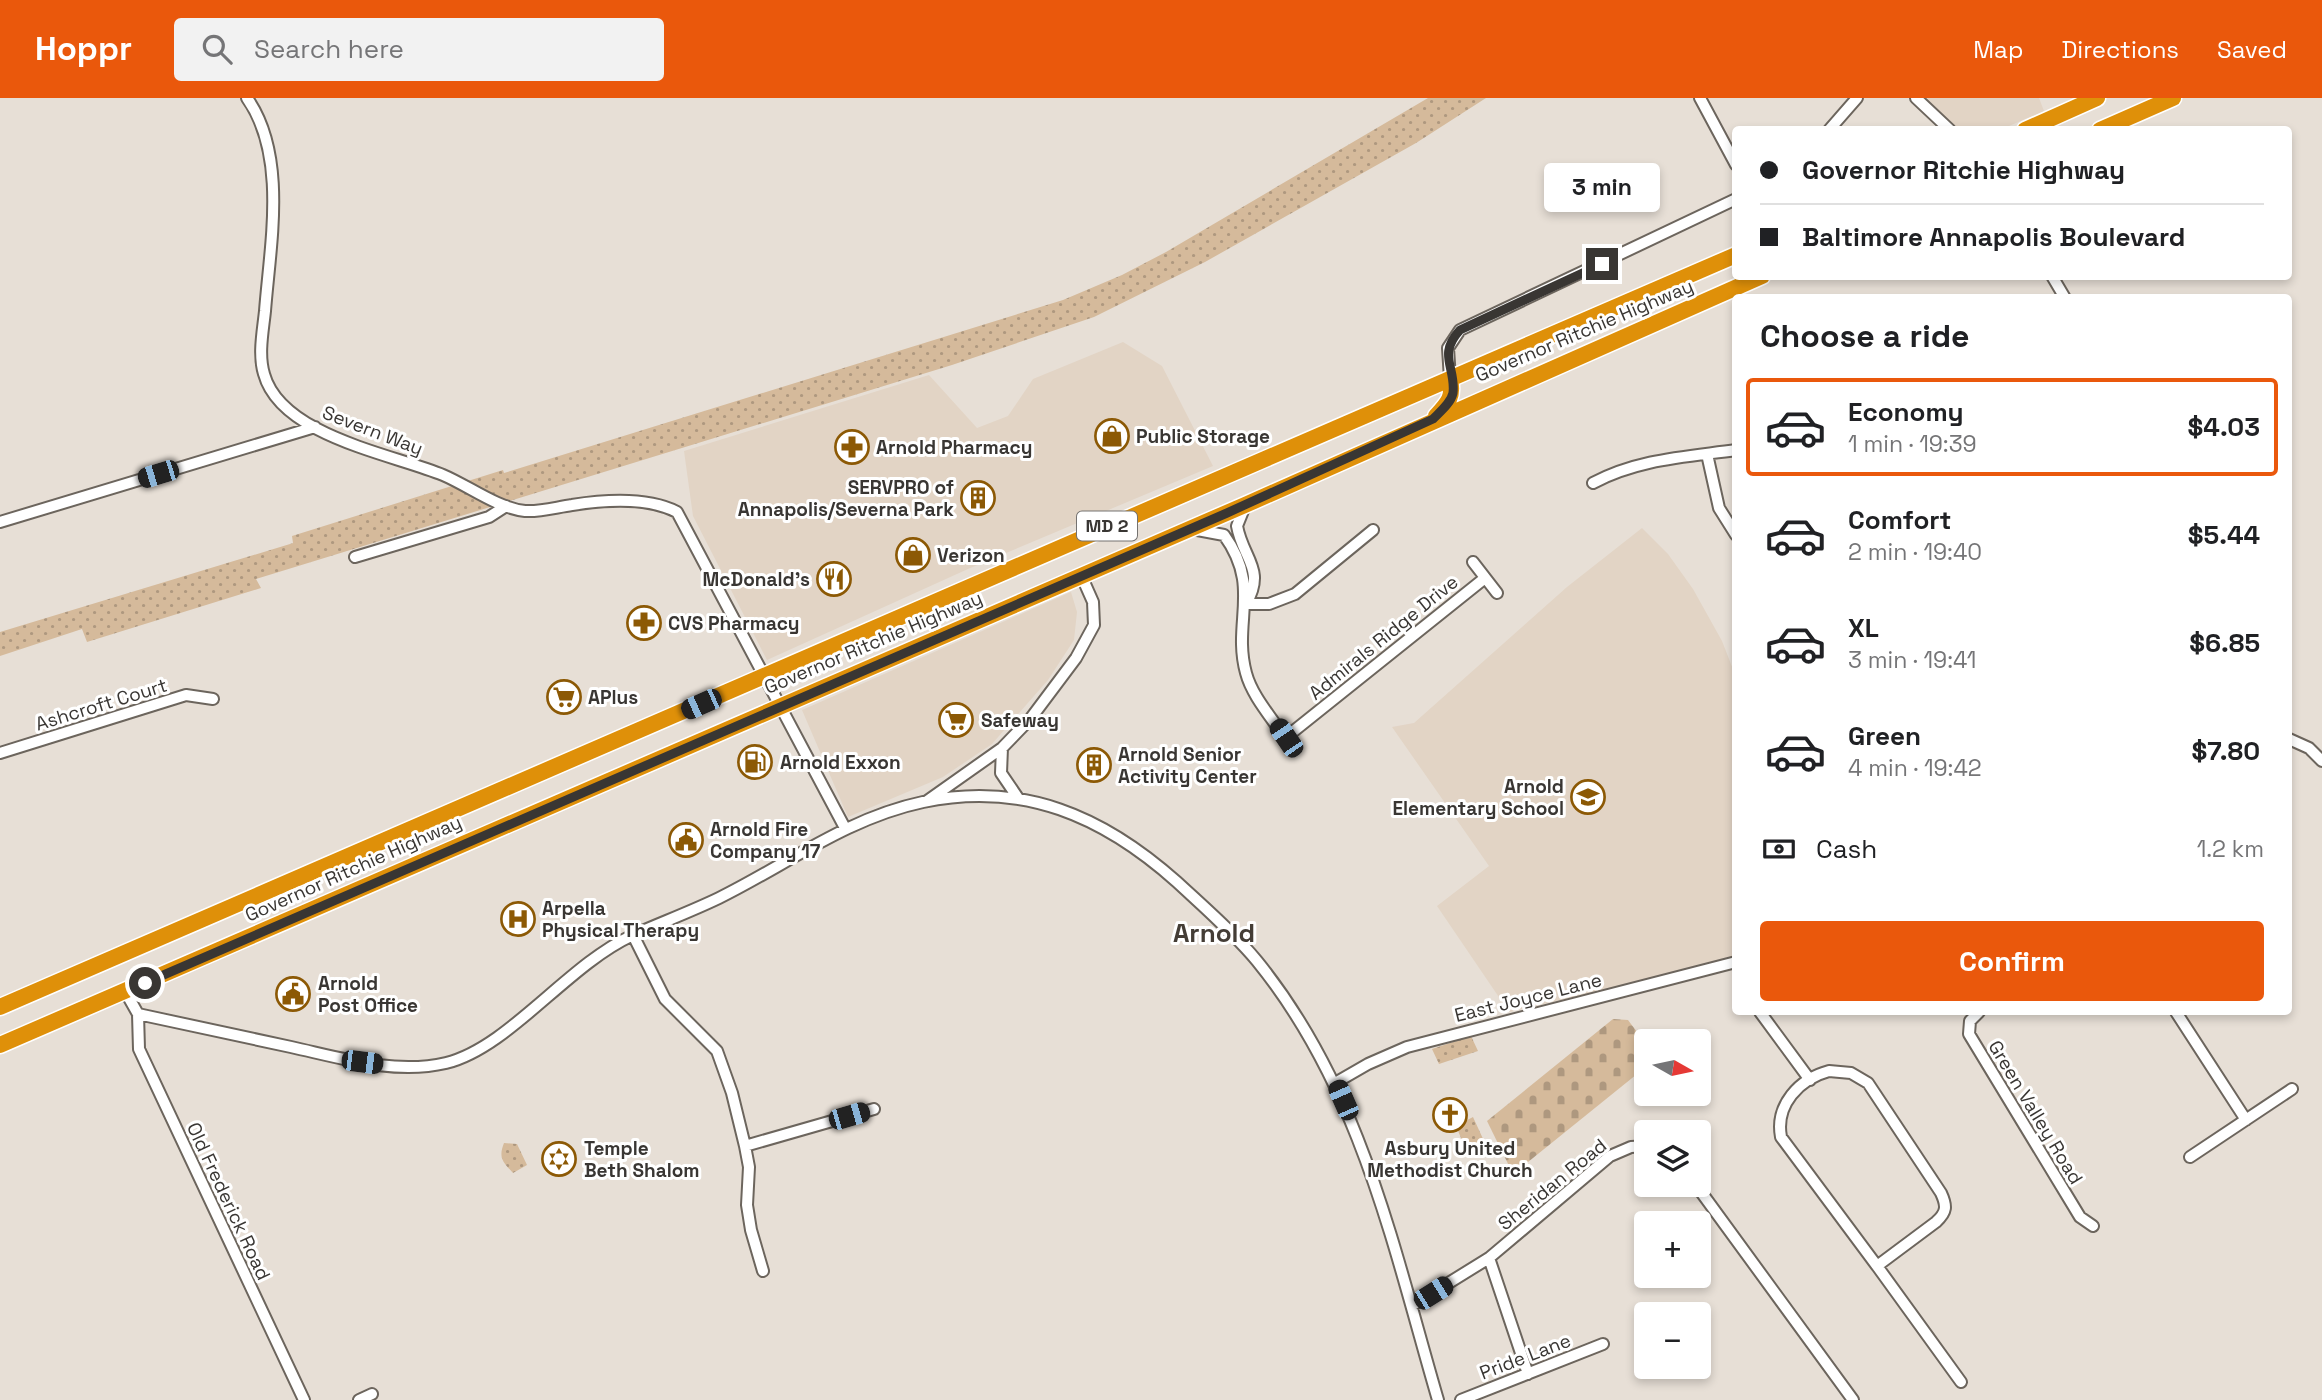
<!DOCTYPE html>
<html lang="en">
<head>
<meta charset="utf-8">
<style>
  body { margin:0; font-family:"Space Grotesk",sans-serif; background:#f2f2f2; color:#202124; height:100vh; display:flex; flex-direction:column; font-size:26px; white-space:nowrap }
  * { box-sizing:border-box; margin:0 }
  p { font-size:23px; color:#757577 }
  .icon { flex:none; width:38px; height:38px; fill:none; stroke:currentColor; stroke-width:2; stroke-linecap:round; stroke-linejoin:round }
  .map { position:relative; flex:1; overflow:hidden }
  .panel { position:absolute; left:1732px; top:196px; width:560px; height:721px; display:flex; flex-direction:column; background:#fff; border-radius:7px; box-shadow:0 4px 10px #0003 }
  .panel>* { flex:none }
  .top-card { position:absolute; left:1732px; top:28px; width:560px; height:154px; border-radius:7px; box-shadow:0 4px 10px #0003; display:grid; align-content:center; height:154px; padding:0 28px; background:#fff }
  .needle { width:46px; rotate:99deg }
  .controls { position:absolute; left:1634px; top:931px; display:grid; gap:14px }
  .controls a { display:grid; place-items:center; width:77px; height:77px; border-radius:7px; background:#fff; box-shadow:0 4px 10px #0003; font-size:35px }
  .end { position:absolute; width:32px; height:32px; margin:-16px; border:9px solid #393633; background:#fff; box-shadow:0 0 0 4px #fff }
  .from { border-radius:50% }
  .bubble { position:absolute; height:49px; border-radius:7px; background:#fff; box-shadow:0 4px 10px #0003; font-size:23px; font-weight:600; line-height:49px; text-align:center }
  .car { position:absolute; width:21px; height:42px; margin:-21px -10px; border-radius:9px; box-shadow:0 0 5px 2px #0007; background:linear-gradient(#222 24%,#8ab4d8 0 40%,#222 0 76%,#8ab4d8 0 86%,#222 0) }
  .top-card b { display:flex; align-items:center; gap:24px; height:66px; font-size:26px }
  .top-card b+b { border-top:2px solid #e0e0e0 }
  .top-card i { width:18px; height:18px; background:#202124 }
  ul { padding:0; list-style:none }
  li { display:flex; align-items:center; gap:21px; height:98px; margin:0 14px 10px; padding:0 14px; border:4px solid transparent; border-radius:7px }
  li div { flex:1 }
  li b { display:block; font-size:26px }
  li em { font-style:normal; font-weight:600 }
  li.on { border-color:#ea580c }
  li>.icon { width:63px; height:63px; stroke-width:1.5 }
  h2 { padding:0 28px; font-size:32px; line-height:84px }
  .pay { display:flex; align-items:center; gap:18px; height:77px; padding:0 28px; font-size:26px }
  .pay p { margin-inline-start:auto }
  .cta { display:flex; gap:14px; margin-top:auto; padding:14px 28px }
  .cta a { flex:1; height:80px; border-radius:7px; background:#ea580c; color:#fff; font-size:28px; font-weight:600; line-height:80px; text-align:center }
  header { display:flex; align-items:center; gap:42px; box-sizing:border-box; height:98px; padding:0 35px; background:#ea580c; color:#fff }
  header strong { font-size:33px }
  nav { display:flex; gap:38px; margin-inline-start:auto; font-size:24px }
  .search { width:490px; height:63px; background:#f2f2f2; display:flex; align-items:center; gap:18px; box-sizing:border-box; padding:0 24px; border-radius:7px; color:#757577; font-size:26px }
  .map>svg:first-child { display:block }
  .built { fill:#e2d4c5 }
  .cemetery { fill:url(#cemetery-stones) }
  .park { fill:url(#park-dots) }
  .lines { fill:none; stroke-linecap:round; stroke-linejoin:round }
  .minor-casing { stroke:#6c655d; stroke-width:14 }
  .highway-casing { stroke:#fff; stroke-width:19 }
  .minor { stroke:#fff; stroke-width:10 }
  .highway { stroke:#df9009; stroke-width:16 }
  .route { stroke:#393633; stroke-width:9 }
  .labels { text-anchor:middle; stroke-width:6; stroke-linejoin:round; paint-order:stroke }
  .shield { fill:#fff; stroke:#747270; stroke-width:2 }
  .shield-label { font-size:18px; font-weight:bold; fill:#393633 }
  .street-label { font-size:19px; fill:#393633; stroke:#fff }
  .poi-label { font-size:19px; font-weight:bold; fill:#393633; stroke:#fff; text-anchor:start }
  .district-label { font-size:26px; font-weight:bold; fill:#443d36; stroke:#fff }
</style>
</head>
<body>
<header>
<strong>Hoppr</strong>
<div class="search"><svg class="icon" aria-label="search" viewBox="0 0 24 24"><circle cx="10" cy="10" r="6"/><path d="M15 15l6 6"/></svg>Search here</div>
<nav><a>Map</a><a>Directions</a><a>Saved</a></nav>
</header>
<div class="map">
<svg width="2322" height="1302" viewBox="0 0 2322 1302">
  <defs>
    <pattern id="cemetery-stones" width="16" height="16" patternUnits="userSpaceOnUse" patternTransform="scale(1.75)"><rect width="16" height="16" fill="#d5ba9b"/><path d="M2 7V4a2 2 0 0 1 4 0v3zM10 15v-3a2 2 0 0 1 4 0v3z" fill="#ae987f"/></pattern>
    <pattern id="park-dots" width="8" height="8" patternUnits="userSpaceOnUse" patternTransform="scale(1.75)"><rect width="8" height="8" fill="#d5ba9b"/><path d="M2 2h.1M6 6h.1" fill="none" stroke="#ae987f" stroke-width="1.8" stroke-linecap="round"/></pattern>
  </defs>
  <rect width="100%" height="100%" fill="#e7dfd6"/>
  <path class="built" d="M1925 0H2039L2044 13 2002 31H1958Z
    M1123 244 1162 268 1213 368 968 471 767 562 693 418 684 353 929 277 977 330 1008 318 1033 281Z
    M1642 430 1668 456 1693 491 1722 543 1736 579V862L1509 914 1437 808 1489 768 1392 629 1414 625 1567 489Z
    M1071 494 1077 514 1074 542 1048 582 992 646 943 679 848 719 802 612Z"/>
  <path class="cemetery" d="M1613 921 1628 922 1646 946 1647 968 1513 1076 1487 1023Z"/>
  <path class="park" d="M1428 0H1486L1416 45 1205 164 1094 219 952 267 256 481 261 490 87 544 82 531 0 558V534L290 446 293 445 292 438 503 372 504 375 1063 202 1122 177 1166 154Z
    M1471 938 1478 953 1439 966 1432 951Z
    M1473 1019 1484 1043 1466 1052 1456 1028Z
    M504 1045 517 1046 527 1067 513 1075C503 1064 498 1060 504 1045Z"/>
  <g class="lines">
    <g class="minor-casing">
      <path id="minor" d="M247 0C288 58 270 147 265 213 263 233 258 256 264 276 281 338 392 356 443 377 469 388 497 410 525 413 541 414 557 409 572 407 604 402 648 399 677 414L845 730
        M1700 0 1736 67
        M1916 0 1950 32
        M1829 32 1857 0
        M2052 178 2065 200
        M1450 281 1448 250 1460 232 1736 101
        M1707 356 1719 410 1736 437
        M1593 385C1638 361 1686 359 1736 352
        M1245 408 1237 428C1243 461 1266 471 1246 506
        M0 424 315 329
        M1192 431 1224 437C1262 489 1232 524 1246 575 1252 598 1272 620 1285 640L1485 480
        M355 459 489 419 506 408
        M1473 464 1497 495
        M1246 506H1269L1295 496 1373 432
        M2289 641 2309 650 2322 663
        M1002 650 1001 675 1018 700
        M0 655 186 597 213 601
        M927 703 1002 650 1031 620 1076 560 1094 527 1093 504 1081 477
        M633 837 665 901 717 953 732 995 745 1048 749 1069 747 1107 751 1132 763 1173
        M125 893 138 916C189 927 240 938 291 949 341 960 395 977 446 965 508 950 567 868 631 838 660 825 690 814 719 800 786 767 847 720 923 704 1023 683 1103 718 1177 784 1204 809 1234 835 1257 863 1361 991 1393 1148 1438 1302
        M1760 914 1810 982
        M1979 914 1970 923 1969 936 2080 1119 2093 1128
        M2176 914 2246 1022
        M138 916 139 951 304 1302
        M1829 973 1851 975 1868 985 1941 1095C1947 1108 1947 1114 1936 1124L1877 1168 1781 1039C1775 1007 1799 981 1829 973Z
        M1335 985 1368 966 1407 949 1736 864
        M745 1048 874 1011
        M2190 1059 2292 991
        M1696 1087 1853 1302
        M1489 1160 1528 1276
        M1877 1168 1961 1284
        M1413 1207 1489 1160 1610 1058 1631 1049 1647 1048
        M359 1302 372 1296
        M1461 1302 1603 1246"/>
    </g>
    <g class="highway-casing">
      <path id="highway" d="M2025 32 2097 0
        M2100 32 2173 0
        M1436 318C1448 305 1454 299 1450 281
        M0 909 1736 157
        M0 947 1245 407 1762 178"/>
    </g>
    <use href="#minor" class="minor"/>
    <use href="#highway" class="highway"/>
  </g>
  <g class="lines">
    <path class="route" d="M145 885 1227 415 1433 321C1440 314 1451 305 1453 295 1456 269 1437 257 1460 232L1602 166"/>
  </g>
  <defs>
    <g id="shop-ring" transform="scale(1.75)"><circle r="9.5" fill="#fff" stroke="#8c5905" stroke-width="1.5"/><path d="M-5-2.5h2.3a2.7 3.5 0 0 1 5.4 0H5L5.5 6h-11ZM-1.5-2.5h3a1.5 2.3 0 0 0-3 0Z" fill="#8c5905"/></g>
    <g id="pharmacy-ring" transform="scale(1.75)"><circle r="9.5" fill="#fff" stroke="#8c5905" stroke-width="1.5"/><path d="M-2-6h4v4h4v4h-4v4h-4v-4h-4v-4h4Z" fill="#8c5905"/></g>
    <g id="building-ring" transform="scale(1.75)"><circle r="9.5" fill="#fff" stroke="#8c5905" stroke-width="1.5"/><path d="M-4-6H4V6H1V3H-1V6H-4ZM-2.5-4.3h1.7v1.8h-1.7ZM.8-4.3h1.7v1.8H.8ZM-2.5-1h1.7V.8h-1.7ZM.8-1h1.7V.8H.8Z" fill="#8c5905"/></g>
    <g id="restaurant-ring" transform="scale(1.75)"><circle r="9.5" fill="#fff" stroke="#8c5905" stroke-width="1.5"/><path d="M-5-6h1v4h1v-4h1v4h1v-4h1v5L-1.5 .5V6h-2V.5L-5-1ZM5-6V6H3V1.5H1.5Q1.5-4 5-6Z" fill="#8c5905"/></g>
    <g id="supermarket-ring" transform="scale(1.75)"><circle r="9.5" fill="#fff" stroke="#8c5905" stroke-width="1.5"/><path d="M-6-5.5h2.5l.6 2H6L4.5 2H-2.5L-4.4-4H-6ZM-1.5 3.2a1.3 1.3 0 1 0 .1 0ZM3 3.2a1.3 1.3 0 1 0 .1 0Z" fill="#8c5905"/></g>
    <g id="fuel-ring" transform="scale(1.75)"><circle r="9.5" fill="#fff" stroke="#8c5905" stroke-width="1.5"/><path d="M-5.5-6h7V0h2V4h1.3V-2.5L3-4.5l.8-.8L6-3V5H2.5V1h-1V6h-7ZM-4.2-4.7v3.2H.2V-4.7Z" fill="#8c5905"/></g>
    <g id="school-ring" transform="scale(1.75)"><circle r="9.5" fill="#fff" stroke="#8c5905" stroke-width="1.5"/><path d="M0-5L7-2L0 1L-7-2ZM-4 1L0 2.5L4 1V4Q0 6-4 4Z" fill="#8c5905"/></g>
    <g id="civic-ring" transform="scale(1.75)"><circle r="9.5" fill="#fff" stroke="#8c5905" stroke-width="1.5"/><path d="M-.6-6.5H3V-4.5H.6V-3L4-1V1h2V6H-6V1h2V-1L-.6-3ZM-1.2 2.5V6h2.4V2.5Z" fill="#8c5905"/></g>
    <g id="hospital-ring" transform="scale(1.75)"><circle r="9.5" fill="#fff" stroke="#8c5905" stroke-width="1.5"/><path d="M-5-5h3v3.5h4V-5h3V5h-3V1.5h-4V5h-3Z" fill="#8c5905"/></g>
    <g id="church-ring" transform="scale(1.75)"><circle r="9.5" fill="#fff" stroke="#8c5905" stroke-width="1.5"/><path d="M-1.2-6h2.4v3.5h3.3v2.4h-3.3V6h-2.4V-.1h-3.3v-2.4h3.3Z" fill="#8c5905"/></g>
    <g id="synagogue-ring" transform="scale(1.75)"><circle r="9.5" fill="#fff" stroke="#8c5905" stroke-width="1.5"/><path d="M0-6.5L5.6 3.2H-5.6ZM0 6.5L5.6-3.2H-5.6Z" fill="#8c5905"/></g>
  </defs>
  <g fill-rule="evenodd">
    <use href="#shop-ring" x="1112" y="338"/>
    <use href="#pharmacy-ring" x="852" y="349"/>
    <use href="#building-ring" x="978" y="400"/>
    <use href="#shop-ring" x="913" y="457"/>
    <use href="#restaurant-ring" x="834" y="481"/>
    <use href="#pharmacy-ring" x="644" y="525"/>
    <use href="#supermarket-ring" x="564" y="599"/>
    <use href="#supermarket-ring" x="956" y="622"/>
    <use href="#fuel-ring" x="755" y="664"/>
    <use href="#building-ring" x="1094" y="667"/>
    <use href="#school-ring" x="1588" y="699"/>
    <use href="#civic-ring" x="686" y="742"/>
    <use href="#hospital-ring" x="518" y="821"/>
    <use href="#civic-ring" x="293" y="896"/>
    <use href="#church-ring" x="1450" y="1017"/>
    <use href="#synagogue-ring" x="559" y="1061"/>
  </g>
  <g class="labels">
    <rect class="shield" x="1077" y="413.5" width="60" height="29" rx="5"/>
    <g class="shield-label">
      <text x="1107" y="434">MD 2</text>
    </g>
    <g class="street-label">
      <text transform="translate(1584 232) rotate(-23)" y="7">Governor Ritchie Highway</text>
      <text transform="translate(373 332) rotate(21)" y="7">Severn Way</text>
      <text transform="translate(1383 539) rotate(-39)" y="7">Admirals Ridge Drive</text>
      <text transform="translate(873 544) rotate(-23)" y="7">Governor Ritchie Highway</text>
      <text transform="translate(101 606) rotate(-17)" y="7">Ashcroft Court</text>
      <text transform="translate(353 770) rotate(-24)" y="7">Governor Ritchie Highway</text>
      <text transform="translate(1528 899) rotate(-14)" y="7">East Joyce Lane</text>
      <text transform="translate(2036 1014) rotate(59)" y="7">Green Valley Road</text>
      <text transform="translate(1552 1086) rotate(-39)" y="7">Sheridan Road</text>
      <text transform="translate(229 1103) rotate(65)" y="7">Old Frederick Road</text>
      <text transform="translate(1525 1258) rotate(-21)" y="7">Pride Lane</text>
    </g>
    <g class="poi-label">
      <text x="1136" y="345">Public Storage</text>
      <text x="876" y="356">Arnold Pharmacy</text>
      <text x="954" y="396" text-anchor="end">SERVPRO of<tspan x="954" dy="22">Annapolis/Severna Park</tspan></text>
      <text x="937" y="464">Verizon</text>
      <text x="810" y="488" text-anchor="end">McDonald's</text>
      <text x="668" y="532">CVS Pharmacy</text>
      <text x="588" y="606">APlus</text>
      <text x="981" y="629">Safeway</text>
      <text x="1118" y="663">Arnold Senior<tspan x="1118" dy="22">Activity Center</tspan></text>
      <text x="780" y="671">Arnold Exxon</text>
      <text x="1564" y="695" text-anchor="end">Arnold<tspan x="1564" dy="22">Elementary School</tspan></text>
      <text x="710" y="738">Arnold Fire<tspan x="710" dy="22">Company 17</tspan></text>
      <text x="542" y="817">Arpella<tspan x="542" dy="22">Physical Therapy</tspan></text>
      <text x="318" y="892">Arnold<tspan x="318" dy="22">Post Office</tspan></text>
      <text x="584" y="1057">Temple<tspan x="584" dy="22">Beth Shalom</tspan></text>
      <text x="1450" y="1057" text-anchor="middle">Asbury United<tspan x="1450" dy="22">Methodist Church</tspan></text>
    </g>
    <g class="district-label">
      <text x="1214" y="844">Arnold</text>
    </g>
  </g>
</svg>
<div class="controls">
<a><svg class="needle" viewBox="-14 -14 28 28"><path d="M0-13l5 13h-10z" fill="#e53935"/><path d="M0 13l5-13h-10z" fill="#757577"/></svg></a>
<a><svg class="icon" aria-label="layers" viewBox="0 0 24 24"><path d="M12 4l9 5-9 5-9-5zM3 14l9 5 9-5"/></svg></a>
<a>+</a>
<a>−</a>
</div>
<i class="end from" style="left:145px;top:885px"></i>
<i class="end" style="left:1602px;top:166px"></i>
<div class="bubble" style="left:1544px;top:65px;width:116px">3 min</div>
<i class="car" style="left:158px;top:376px;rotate:253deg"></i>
<i class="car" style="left:701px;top:606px;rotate:246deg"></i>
<i class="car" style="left:1286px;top:640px;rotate:326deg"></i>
<i class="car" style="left:362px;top:964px;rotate:97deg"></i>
<i class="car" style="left:1343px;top:1002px;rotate:336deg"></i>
<i class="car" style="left:849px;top:1018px;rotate:74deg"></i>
<i class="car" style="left:1433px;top:1195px;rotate:58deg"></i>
<div class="top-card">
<b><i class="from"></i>Governor Ritchie Highway</b>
<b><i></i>Baltimore Annapolis Boulevard</b>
</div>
<section class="panel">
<h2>Choose a ride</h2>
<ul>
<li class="on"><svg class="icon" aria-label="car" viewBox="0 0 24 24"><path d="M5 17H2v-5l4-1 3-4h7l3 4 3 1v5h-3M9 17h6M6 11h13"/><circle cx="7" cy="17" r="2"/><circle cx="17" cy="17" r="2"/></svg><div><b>Economy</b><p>1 min · 19:39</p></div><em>$4.03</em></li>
<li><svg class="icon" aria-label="car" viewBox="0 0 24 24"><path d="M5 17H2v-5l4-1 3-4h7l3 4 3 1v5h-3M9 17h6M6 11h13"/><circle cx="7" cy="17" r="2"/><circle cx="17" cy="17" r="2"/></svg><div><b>Comfort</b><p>2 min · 19:40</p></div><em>$5.44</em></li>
<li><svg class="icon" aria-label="car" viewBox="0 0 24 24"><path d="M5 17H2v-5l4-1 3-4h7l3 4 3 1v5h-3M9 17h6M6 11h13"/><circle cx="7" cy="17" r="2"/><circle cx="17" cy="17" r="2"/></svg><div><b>XL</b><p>3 min · 19:41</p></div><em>$6.85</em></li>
<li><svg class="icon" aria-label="car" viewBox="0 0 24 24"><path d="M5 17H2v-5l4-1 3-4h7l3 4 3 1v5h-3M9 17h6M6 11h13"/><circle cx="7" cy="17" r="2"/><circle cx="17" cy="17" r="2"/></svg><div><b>Green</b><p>4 min · 19:42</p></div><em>$7.80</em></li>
</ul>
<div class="pay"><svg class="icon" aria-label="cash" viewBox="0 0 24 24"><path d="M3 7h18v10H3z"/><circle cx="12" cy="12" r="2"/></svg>Cash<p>1.2 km</p></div>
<div class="cta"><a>Confirm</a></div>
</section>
</div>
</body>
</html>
